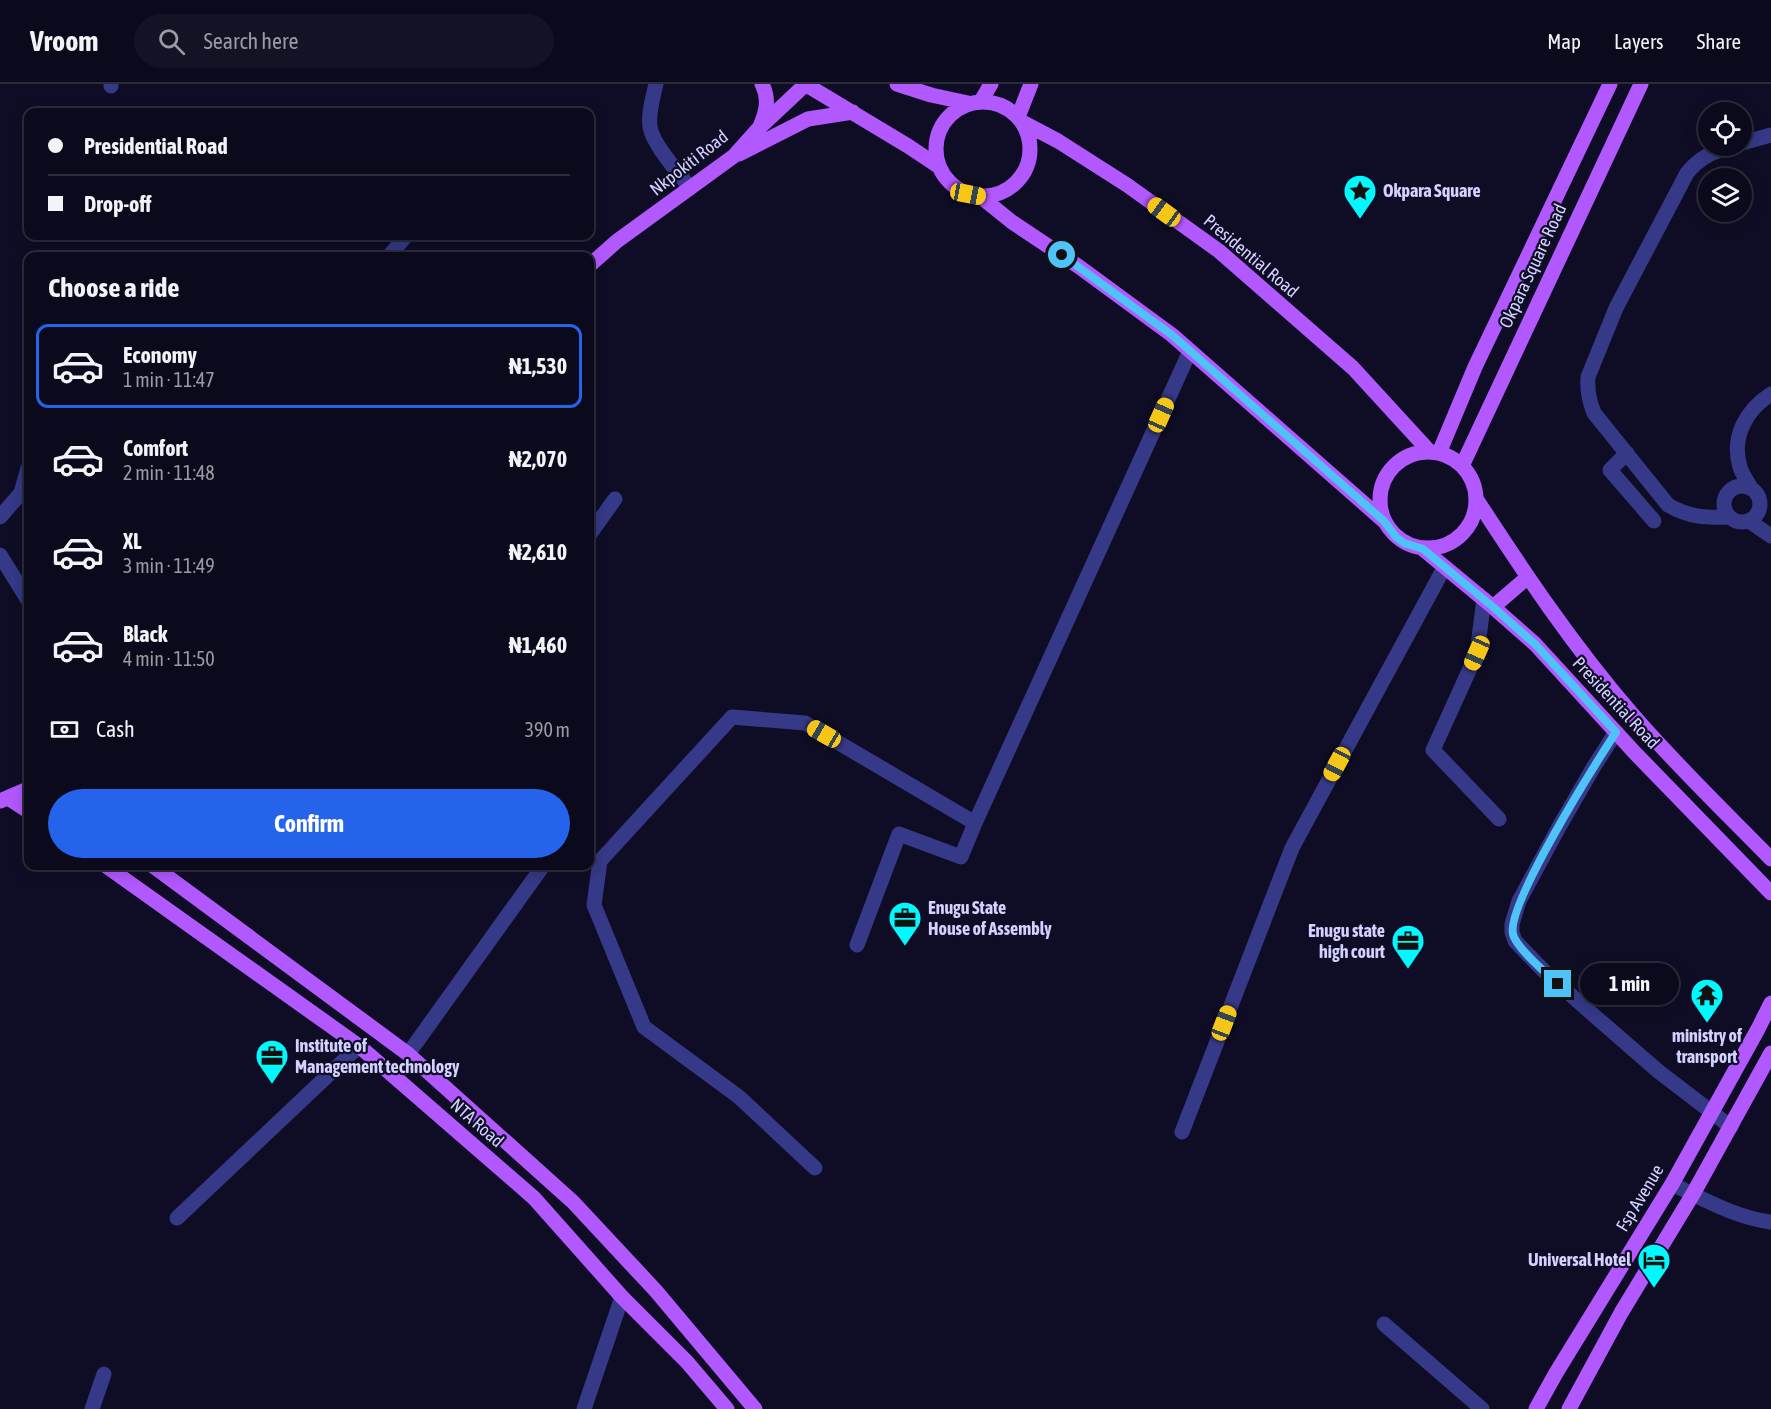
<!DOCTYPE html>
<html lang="en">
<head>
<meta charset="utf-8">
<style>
  body { margin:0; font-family:"Asap Condensed",sans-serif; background:#141325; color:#f1f3f6; height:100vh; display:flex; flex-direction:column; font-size:22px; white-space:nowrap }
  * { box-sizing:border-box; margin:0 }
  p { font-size:20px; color:#9a9aa3 }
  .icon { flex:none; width:33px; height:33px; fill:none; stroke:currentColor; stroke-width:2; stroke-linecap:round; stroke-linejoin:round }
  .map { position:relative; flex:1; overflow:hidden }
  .sheet { position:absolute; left:24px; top:168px; width:570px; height:618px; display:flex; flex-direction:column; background:#0b0a1c; border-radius:12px; box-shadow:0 3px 15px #0003,0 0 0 2px #2b2b3b }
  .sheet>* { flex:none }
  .top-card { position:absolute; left:24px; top:24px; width:570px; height:132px; border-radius:12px; box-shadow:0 3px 15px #0003,0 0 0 2px #2b2b3b; display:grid; align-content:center; height:132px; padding:0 24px; background:#0b0a1c }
  .controls { position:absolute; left:1698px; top:18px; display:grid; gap:12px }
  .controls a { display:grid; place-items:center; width:54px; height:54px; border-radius:50%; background:#0b0a1c; box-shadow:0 3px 15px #0003,0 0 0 2px #2b2b3b; font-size:30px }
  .end { position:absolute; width:27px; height:27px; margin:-14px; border:8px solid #4fc3f7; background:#111; box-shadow:0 0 0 3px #111 }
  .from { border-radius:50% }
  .bubble { position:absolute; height:42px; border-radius:21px; background:#0b0a1c; box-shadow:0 3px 15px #0003,0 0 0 2px #2b2b3b; font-size:20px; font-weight:700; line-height:42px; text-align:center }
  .car { position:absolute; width:18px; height:36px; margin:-18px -9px; border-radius:8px; box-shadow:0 0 4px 2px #0007; background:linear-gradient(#f5c518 24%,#345 0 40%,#f5c518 0 76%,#345 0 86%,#f5c518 0) }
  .top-card b { display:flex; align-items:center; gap:21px; height:57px; font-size:22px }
  .top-card b+b { border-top:2px solid #2b2b3b }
  .top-card i { width:15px; height:15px; background:#f1f3f6 }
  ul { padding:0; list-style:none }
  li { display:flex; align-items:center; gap:18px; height:84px; margin:0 12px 9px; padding:0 12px; border:3px solid transparent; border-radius:12px }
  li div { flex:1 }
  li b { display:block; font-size:22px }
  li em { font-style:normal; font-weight:700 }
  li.current { border-color:#2563eb }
  li>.icon { width:54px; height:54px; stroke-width:1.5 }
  h2 { padding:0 24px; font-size:27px; line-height:72px }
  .pay { display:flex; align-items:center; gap:15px; height:66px; padding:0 24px; font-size:22px }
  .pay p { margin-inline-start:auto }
  .action { display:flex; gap:12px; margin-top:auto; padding:12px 24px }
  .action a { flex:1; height:69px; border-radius:36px; background:#2563eb; color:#fff; font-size:24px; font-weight:700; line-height:69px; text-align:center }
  header { display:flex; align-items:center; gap:36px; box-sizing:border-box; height:84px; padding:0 30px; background:#0b0a1c; border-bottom:2px solid #2b2b3b }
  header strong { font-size:28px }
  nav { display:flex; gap:33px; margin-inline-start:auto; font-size:21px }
  .search { width:420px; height:54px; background:#141325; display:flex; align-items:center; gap:15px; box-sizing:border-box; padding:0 21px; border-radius:33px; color:#9a9aa3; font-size:22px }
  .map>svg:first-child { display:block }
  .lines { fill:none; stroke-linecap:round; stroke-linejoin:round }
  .minor { stroke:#353987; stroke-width:15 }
  .major { stroke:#b258ff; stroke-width:15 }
  .route { stroke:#4fc3f7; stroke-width:8 }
  .labels { text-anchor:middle; stroke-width:4.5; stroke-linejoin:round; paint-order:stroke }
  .street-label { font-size:18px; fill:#d2d1ff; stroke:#0f0d25 }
  .poi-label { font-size:18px; font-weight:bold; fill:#d2d1ff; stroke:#0f0d25; text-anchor:start }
</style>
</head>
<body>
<header>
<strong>Vroom</strong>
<div class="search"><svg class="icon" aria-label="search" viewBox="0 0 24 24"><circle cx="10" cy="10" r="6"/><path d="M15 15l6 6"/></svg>Search here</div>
<nav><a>Map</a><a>Layers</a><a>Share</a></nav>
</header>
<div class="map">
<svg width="1771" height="1325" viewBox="0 0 1771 1325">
  <rect width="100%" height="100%" fill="#0f0d25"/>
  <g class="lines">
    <path class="minor" d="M111 0V2
      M656 0C653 14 648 29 650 43 653 61 679 89 690 104
      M1742 59 1771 51
      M389 172 406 152
      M1627 369 1610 386 1654 437
      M1724 420a18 18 0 1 1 36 0a18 18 0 1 1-36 0Z
      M1751 404C1747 397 1742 390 1740 383 1731 353 1746 326 1771 310
      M0 433 21 409 28 384
      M1729 433C1704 434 1689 433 1668 421L1594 329C1589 317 1587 306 1588 293L1616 224 1687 89C1700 73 1714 67 1734 62
      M1749 437 1771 452
      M590 450 615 415
      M0 471 28 516
      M1484 515 1477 569 1433 666 1499 735
      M1616 648 1593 684 1559 743 1519 817 1512 840V848L1515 857 1543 886 1590 928 1658 987 1731 1043
      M857 861 899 750 961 773 975 739 1190 267
      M408 970 543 782
      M1182 1048 1292 764 1444 484
      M815 1084 739 1013 644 943 594 821 600 777 732 633 805 639 975 739
      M1672 1100C1703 1115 1737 1134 1771 1138
      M177 1134 359 962
      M1384 1240 1482 1325
      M92 1325 104 1290
      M584 1325 622 1213"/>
    <path class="major" d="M805 0 908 62 938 82
      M897 0 931 11 968 19
      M981 17 991 0
      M936 65a47 47 0 1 1 94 0a47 47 0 1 1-94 0Z
      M1018 33 1031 0
      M1022 38 1058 57 1127 101 1219 167 1353 284 1430 368
      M761 40C767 26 769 14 762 0
      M739 70 808 35 853 28
      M981 113 1012 138 1078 182 1172 251 1384 437
      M590 181 617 157 734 72 759 44 806 0
      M1380 416a48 48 0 1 1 96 0a48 48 0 1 1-96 0Z
      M1439 369 1475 283 1610 0
      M1462 382 1641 0
      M1477 416C1525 490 1574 563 1632 630 1676 681 1724 727 1771 775
      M1423 465 1493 523 1535 560 1635 669 1771 809
      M1493 523 1528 493
      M8 714 28 727
      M0 717 28 705
      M106 782 359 962 534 1114 622 1213 687 1278 727 1325
      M153 782 408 970 573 1118 656 1207 755 1325
      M1536 1325 1556 1289 1672 1100 1758 945 1771 919
      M1569 1325 1621 1229 1693 1110 1771 969"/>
  </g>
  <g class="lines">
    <path class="route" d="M1062 171 1172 251 1384 437 1396 453 1404 459 1423 465 1493 523 1535 560 1616 648C1596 679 1506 821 1513 850 1516 864 1547 890 1558 900"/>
  </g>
  <defs>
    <g id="sight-pin" transform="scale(1.725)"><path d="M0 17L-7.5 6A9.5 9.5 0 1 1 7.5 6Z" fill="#00f9fc" stroke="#0f0d25"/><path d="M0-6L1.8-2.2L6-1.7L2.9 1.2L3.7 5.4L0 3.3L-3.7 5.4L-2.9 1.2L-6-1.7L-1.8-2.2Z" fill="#111"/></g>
    <g id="office-pin" transform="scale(1.725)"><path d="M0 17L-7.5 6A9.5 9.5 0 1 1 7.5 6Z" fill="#00f9fc" stroke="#0f0d25"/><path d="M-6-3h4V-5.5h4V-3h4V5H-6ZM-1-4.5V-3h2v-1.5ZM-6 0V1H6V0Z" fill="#111"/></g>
    <g id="temple-pin" transform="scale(1.725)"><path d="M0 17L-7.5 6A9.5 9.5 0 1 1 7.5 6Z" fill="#00f9fc" stroke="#0f0d25"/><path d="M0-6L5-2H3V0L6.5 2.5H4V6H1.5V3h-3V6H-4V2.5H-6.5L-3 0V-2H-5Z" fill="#111"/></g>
    <g id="hotel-pin" transform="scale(1.725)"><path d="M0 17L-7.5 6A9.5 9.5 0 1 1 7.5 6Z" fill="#00f9fc" stroke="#0f0d25"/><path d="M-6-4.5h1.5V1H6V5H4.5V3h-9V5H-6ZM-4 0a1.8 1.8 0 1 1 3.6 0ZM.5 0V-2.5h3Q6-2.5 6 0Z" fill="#111"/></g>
  </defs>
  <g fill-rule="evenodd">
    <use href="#sight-pin" x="1360" y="107"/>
    <use href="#office-pin" x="905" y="834"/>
    <use href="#office-pin" x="1408" y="857"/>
    <use href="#temple-pin" x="1707" y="911"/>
    <use href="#office-pin" x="272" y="972"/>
    <use href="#hotel-pin" x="1654" y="1176"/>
  </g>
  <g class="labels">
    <g class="street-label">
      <text transform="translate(689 79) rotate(-38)" y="6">Nkpokiti Road</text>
      <text transform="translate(1251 172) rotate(40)" y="6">Presidential Road</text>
      <text transform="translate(1533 182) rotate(-65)" y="6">Okpara Square Road</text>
      <text transform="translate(1616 619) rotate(47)" y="6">Presidential Road</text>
      <text transform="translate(477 1039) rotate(41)" y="6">NTA Road</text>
      <text transform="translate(1640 1114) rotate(-59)" y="6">Fsp Avenue</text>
    </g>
    <g class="poi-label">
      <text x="1383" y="113">Okpara Square</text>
      <text x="928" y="830">Enugu State<tspan x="928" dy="21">House of Assembly</tspan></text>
      <text x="1385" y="853" text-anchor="end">Enugu state<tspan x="1385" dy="21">high court</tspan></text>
      <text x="1707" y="958" text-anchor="middle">ministry of<tspan x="1707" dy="21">transport</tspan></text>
      <text x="295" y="968">Institute of<tspan x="295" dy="21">Management technology</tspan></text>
      <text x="1631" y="1182" text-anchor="end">Universal Hotel</text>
    </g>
  </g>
</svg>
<div class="controls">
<a><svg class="icon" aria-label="locate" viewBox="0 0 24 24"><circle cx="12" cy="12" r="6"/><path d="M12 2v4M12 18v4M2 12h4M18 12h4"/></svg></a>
<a><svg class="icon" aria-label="layers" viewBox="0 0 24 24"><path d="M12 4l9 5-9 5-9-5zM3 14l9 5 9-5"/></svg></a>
</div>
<i class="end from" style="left:1062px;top:171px"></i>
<i class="end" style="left:1558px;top:900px"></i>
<div class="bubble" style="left:1580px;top:879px;width:99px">1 min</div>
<i class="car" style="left:968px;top:110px;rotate:101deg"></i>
<i class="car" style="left:1164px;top:128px;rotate:306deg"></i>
<i class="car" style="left:1161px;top:331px;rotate:24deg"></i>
<i class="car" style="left:1477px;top:569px;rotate:204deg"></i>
<i class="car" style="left:824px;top:650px;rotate:300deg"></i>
<i class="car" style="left:1337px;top:680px;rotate:208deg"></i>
<i class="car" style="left:1224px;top:939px;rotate:21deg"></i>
<div class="top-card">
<b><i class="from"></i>Presidential Road</b>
<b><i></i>Drop-off</b>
</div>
<section class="sheet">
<h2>Choose a ride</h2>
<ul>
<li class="current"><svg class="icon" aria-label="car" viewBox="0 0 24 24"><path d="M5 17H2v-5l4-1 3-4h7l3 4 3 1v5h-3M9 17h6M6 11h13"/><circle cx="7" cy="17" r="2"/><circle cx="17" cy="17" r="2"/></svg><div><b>Economy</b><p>1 min · 11:47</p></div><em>₦1,530</em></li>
<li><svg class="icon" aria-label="car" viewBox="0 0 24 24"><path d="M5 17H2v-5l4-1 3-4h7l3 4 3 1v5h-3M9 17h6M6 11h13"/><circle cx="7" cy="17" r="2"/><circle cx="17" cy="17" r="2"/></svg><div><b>Comfort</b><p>2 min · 11:48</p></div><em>₦2,070</em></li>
<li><svg class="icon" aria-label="car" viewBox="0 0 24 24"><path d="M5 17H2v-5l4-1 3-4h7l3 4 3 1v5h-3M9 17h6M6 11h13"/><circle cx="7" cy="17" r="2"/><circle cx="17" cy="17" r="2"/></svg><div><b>XL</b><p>3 min · 11:49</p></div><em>₦2,610</em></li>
<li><svg class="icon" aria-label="car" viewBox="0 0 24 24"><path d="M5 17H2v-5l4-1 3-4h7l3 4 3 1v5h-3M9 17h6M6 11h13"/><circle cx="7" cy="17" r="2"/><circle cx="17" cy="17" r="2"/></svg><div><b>Black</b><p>4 min · 11:50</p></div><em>₦1,460</em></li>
</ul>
<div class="pay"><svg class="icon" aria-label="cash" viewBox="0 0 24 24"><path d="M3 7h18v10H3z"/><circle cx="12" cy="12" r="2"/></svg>Cash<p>390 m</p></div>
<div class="action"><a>Confirm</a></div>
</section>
</div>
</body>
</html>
